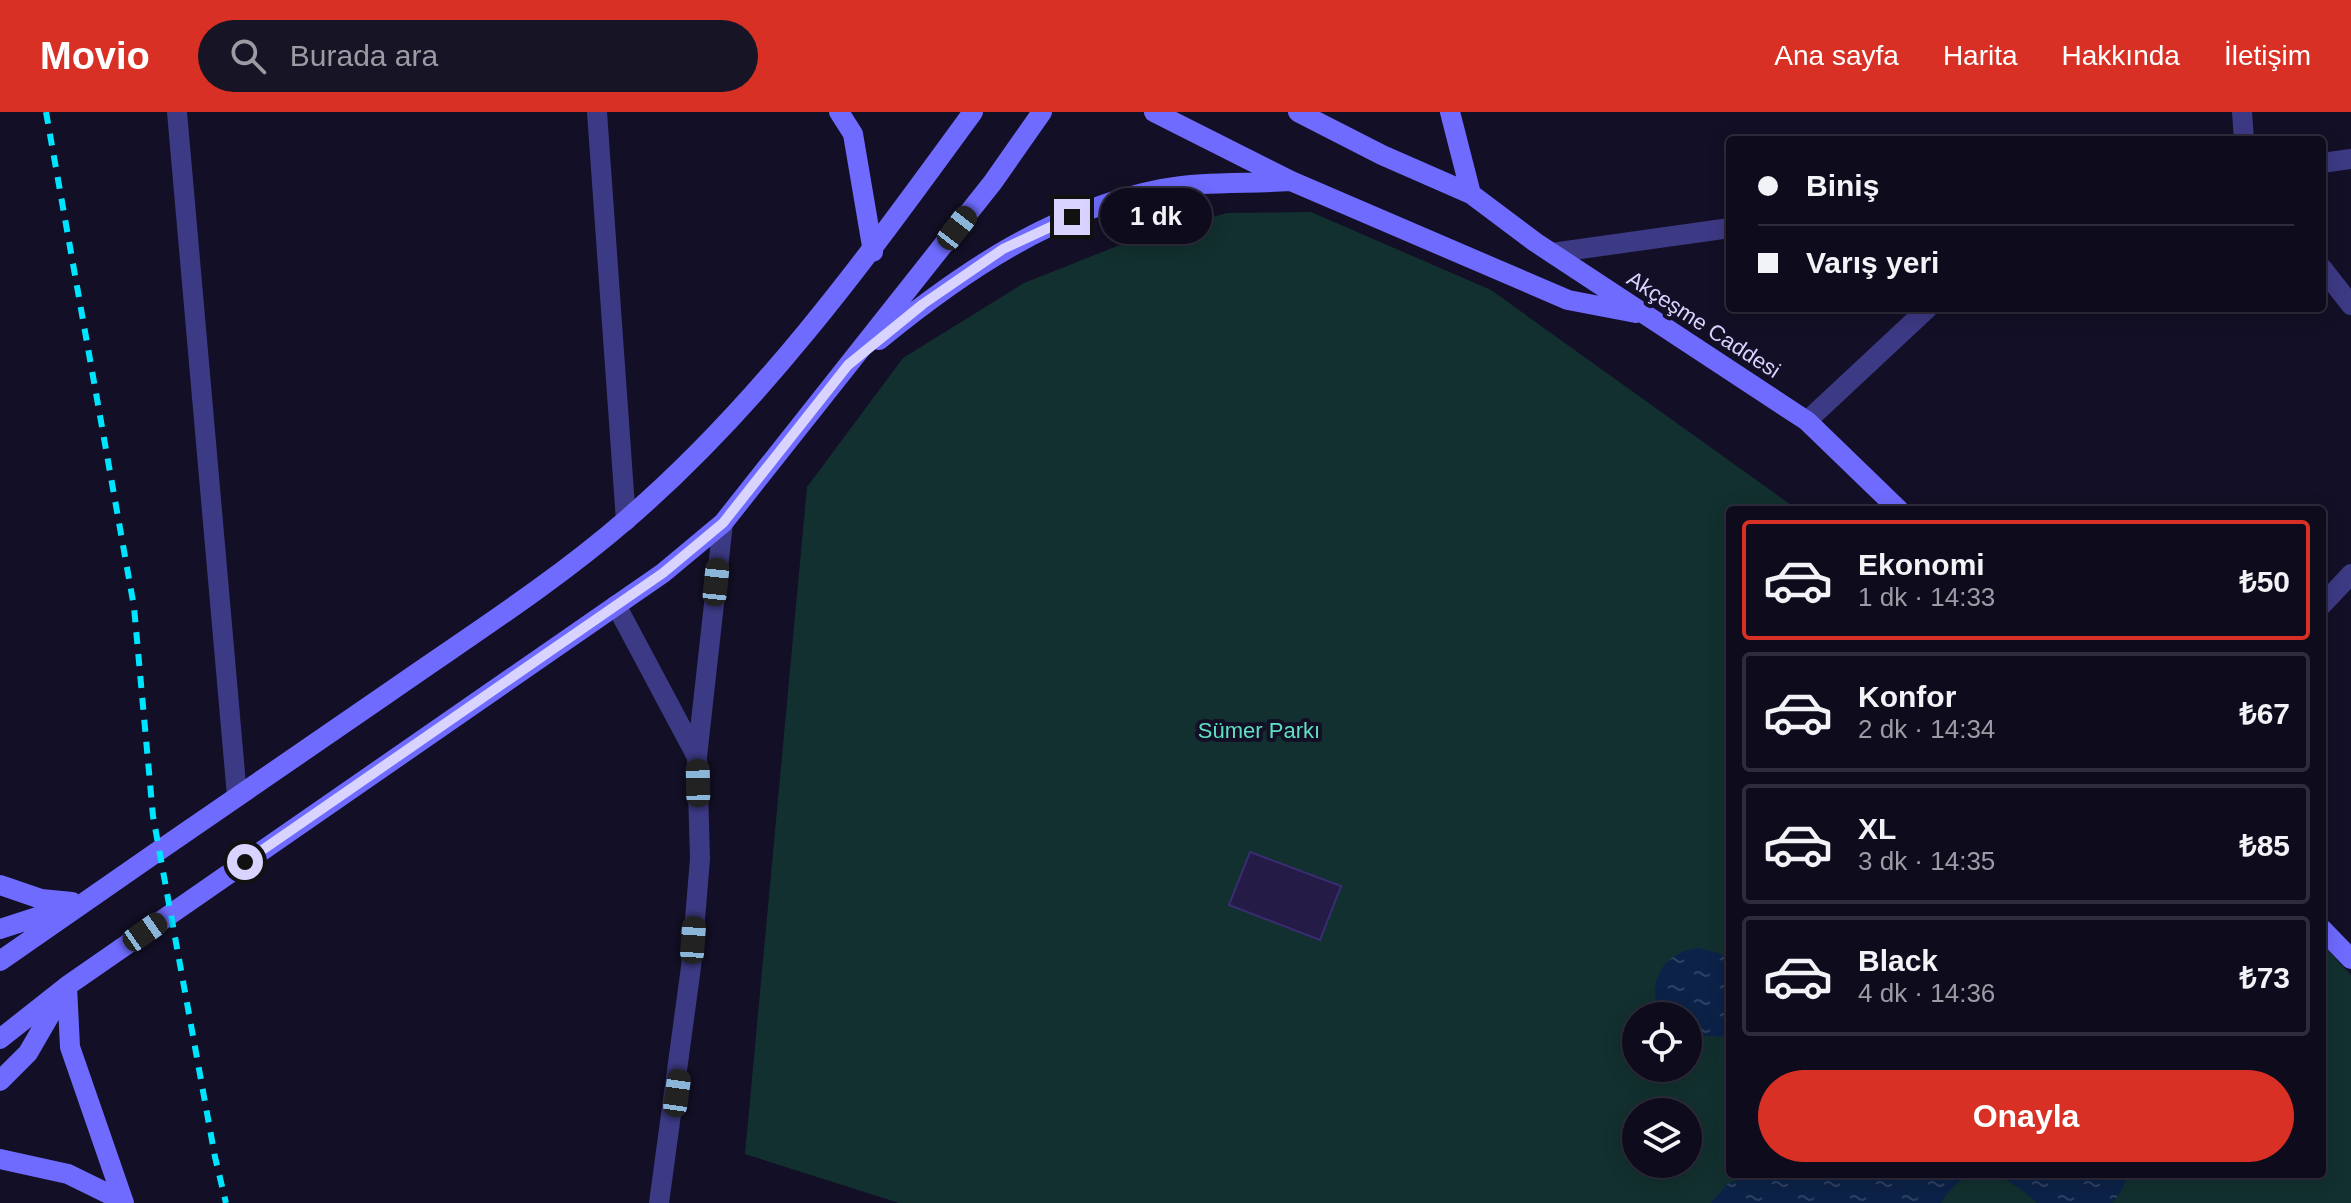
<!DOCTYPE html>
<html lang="tr">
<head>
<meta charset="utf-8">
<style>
  body { margin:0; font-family:Helvetica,sans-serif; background:#171425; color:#f1f3f6; height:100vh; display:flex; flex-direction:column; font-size:30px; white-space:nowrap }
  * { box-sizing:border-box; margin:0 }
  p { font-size:26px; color:#9b9ba3 }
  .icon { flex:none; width:44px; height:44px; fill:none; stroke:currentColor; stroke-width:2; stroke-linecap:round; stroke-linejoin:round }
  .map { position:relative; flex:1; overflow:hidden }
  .panel { position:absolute; left:1726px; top:394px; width:600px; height:672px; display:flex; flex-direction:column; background:#0e0b1c; border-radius:8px; box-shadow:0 4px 20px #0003,0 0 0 2px #2e2b3b }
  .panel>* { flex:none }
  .banner { position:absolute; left:1726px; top:24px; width:600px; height:176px; border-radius:8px; box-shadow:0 4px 20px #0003,0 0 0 2px #2e2b3b; display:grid; align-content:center; height:176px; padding:0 32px; background:#0e0b1c }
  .buttons { position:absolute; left:1622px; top:890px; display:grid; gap:16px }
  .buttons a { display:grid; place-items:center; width:80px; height:80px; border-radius:50%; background:#0e0b1c; box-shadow:0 4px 20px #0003,0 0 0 2px #2e2b3b; font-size:40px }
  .end { position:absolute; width:36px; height:36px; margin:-18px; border:10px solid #d9d4ff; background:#111; box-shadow:0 0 0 4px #111 }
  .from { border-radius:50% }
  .bubble { position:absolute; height:56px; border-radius:28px; background:#0e0b1c; box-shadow:0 4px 20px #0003,0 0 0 2px #2e2b3b; font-size:26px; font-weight:800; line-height:56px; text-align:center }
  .car { position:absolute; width:24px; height:48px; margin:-24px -12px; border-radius:10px; box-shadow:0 0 6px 2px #0007; background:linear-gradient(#222 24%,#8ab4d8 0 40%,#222 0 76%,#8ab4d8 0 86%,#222 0) }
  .banner b { display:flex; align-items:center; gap:28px; height:76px; font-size:30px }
  .banner b+b { border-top:2px solid #2e2b3b }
  .banner i { width:20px; height:20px; background:#f1f3f6 }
  ul { padding:14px 0 0; list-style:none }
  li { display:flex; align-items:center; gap:24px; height:120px; margin:0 16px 12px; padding:0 16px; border:4px solid #2e2b3b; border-radius:8px }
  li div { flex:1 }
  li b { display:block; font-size:30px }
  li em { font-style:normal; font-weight:800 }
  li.on { border-color:#d93025 }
  li>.icon { width:72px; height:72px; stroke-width:1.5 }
  .primary-button { display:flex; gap:16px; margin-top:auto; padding:16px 32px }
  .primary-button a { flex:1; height:92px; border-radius:48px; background:#d93025; color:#fff; font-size:32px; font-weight:800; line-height:92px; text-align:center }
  header { display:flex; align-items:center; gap:48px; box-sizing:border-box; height:112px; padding:0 40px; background:#d93025; color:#fff }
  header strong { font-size:38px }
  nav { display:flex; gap:44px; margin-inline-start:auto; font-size:28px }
  .search { width:560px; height:72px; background:#171425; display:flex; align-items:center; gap:20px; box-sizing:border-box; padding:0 28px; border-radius:44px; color:#9b9ba3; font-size:30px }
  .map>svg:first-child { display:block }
  .park { fill:#12302f; fill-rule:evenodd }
  .water { fill:url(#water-ripples) }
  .building { fill:#241b47; stroke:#3b2d73; stroke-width:2 }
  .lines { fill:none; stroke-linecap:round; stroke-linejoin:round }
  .lane { stroke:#3d3a85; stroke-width:20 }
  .street { stroke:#3d3a85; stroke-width:20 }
  .secondary { stroke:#6f6bff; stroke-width:20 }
  .rail { stroke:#00e5ff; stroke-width:6; stroke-dasharray:12 10; stroke-linecap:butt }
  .route { stroke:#d9d4ff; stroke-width:10 }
  .labels { text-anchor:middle; stroke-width:8; stroke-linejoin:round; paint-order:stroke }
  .street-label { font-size:22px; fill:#d9d4ff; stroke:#130f26 }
  .park-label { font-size:22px; fill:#5fe0c0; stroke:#130f26 }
</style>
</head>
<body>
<header>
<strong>Movio</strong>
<div class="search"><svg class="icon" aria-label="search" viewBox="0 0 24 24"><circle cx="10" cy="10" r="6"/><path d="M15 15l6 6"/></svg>Burada ara</div>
<nav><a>Ana sayfa</a><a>Harita</a><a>Hakkında</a><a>İletişim</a></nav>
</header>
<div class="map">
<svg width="2351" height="1091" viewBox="0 0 2351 1091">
  <defs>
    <pattern id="water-ripples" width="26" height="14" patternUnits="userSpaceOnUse" patternTransform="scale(2)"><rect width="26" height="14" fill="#0c2248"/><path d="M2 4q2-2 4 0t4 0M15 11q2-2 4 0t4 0" fill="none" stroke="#2f4163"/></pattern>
  </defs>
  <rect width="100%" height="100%" fill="#130f26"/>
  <path class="park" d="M1311 100 1491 178 1798 398H1730V1062H2322V832L2351 863V1091H899L745 1042 807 375 903 246 1024 171 1135 127 1227 101ZM1636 904H1688V956H1636ZM1636 1000H1688V1052H1636Z"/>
  <path class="water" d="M1698 836 1719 841 1730 850V925L1688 923V904H1661C1645 872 1662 840 1698 836Z
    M1755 1062H2128L2121 1080 2112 1091H2037C2005 1061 1970 1044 1941 1091H1711L1727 1072Z"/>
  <path class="building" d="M1250 740 1341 774 1320 828 1229 793Z"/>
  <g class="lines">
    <path class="lane" d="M597 0 626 409"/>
    <path class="street" d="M177 0 237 684
      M2242 0 2244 28
      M2322 51 2351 47
      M1552 141 1730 116
      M2322 156 2351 193
      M1807 309 1928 196
      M616 493 697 645
      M2322 493 2351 462
      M659 1091 691 855 700 747 697 645 723 411"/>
    <path class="secondary" d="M839 0 853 22 873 140
      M1154 0 1291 69 1568 188 1636 201
      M1298 0 1382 43 1471 82 1535 130 1807 309 1899 398
      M1450 0 1471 82
      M879 228C963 159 1054 98 1161 77 1202 69 1248 72 1289 69
      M0 773 41 787 72 790
      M0 817 65 796
      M2322 817 2351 847
      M0 849C129 759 258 670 388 581 468 525 552 472 626 408 762 291 868 144 973 0
      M67 874 70 935 124 1091
      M0 927 67 874 663 461 723 411 993 70 1042 0
      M0 969 28 941 61 884
      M0 1047 68 1062 123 1089"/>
    <path class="rail" d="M46 0 134 495 153 704 215 1045 226 1091"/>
  </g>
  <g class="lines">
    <path class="route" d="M245 750 663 461 723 411 848 253 923 192 1003 137 1072 105"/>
  </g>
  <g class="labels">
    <g class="street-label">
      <text transform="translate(1704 212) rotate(33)" y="8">Akçeşme Caddesi</text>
    </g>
    <g class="park-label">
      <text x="1259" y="626">Sümer Parkı</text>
    </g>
  </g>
</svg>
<div class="buttons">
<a><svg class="icon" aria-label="locate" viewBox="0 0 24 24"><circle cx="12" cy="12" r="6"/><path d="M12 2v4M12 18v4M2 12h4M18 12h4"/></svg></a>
<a><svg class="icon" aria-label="layers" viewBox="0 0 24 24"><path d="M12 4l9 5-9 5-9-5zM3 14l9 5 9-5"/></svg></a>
</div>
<i class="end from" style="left:245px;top:750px"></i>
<i class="end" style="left:1072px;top:105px"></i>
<div class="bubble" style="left:1100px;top:76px;width:112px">1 dk</div>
<i class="car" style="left:957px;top:116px;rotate:38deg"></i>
<i class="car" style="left:716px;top:470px;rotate:6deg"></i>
<i class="car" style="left:698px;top:671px;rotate:359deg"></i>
<i class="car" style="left:145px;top:820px;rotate:55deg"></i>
<i class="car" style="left:693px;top:828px;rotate:4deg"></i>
<i class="car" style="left:677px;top:981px;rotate:8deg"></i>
<div class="banner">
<b><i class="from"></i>Biniş</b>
<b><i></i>Varış yeri</b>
</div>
<section class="panel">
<ul>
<li class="on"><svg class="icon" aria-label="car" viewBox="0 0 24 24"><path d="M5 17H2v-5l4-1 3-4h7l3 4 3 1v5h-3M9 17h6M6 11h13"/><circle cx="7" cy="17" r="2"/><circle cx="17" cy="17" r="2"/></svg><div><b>Ekonomi</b><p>1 dk · 14:33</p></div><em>₺50</em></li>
<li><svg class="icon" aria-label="car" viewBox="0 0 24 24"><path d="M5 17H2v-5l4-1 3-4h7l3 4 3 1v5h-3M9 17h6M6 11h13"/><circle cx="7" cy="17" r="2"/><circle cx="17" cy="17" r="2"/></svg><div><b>Konfor</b><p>2 dk · 14:34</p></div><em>₺67</em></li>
<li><svg class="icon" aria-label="car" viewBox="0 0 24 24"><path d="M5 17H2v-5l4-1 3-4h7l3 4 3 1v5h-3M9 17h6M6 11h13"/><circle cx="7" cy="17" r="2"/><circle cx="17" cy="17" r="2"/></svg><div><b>XL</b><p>3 dk · 14:35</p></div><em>₺85</em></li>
<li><svg class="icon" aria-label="car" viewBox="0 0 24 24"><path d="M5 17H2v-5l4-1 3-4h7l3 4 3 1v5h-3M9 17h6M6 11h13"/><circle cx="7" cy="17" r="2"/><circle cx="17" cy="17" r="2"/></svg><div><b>Black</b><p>4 dk · 14:36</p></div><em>₺73</em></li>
</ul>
<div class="primary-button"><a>Onayla</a></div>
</section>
</div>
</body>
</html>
